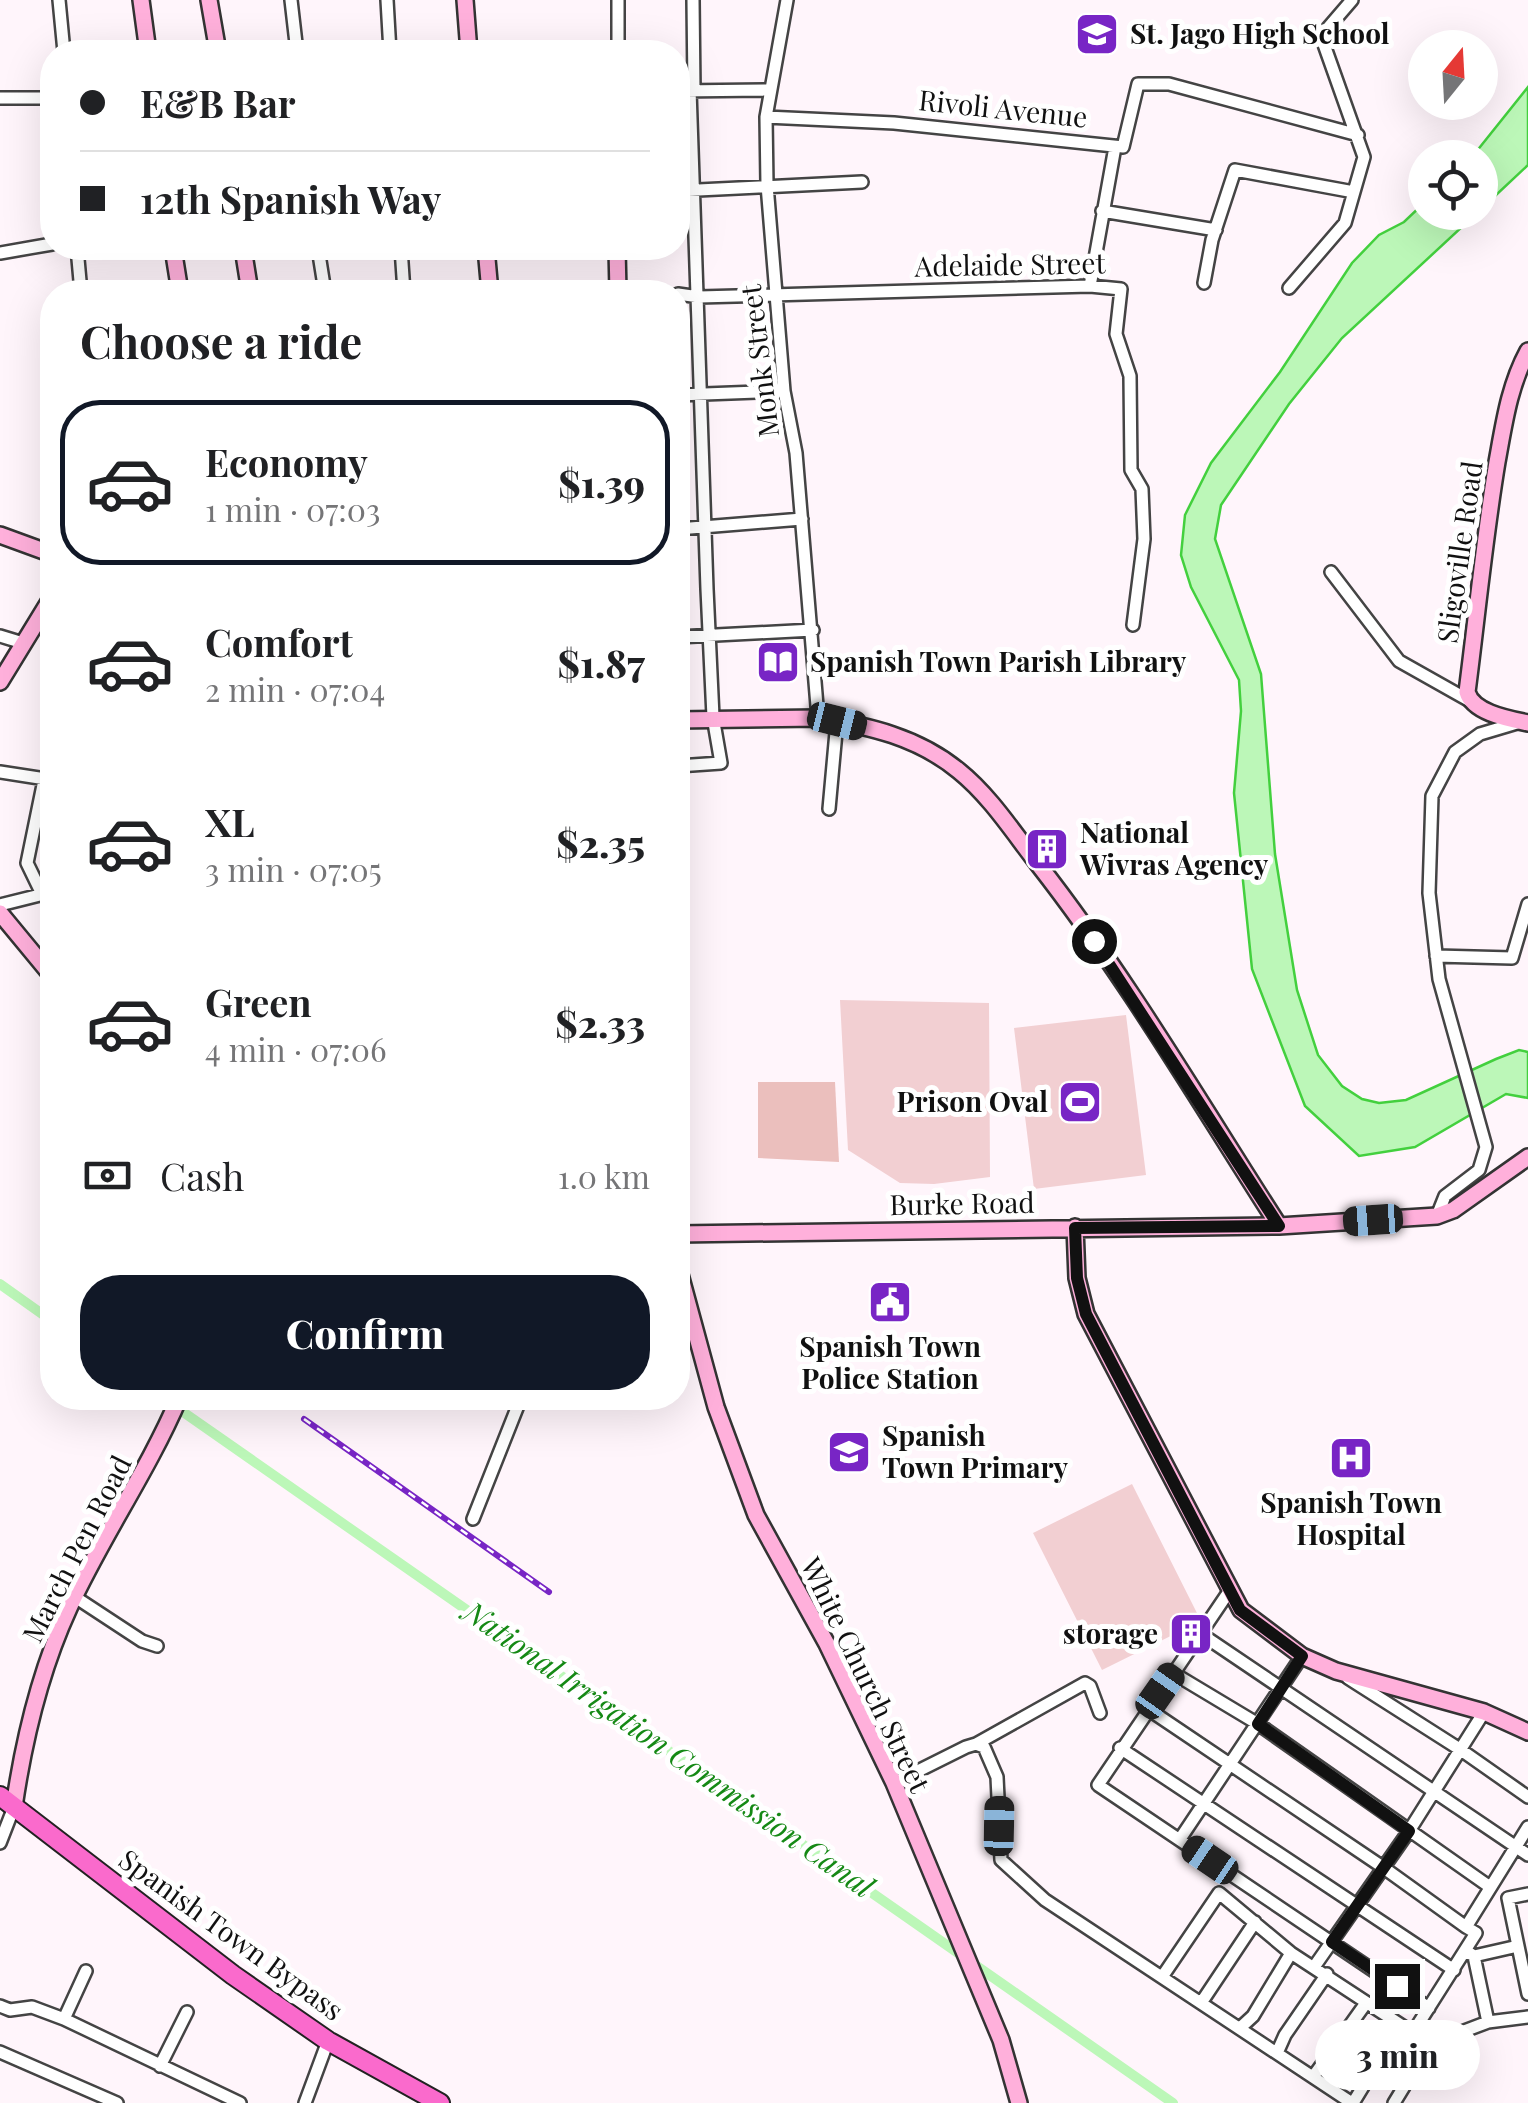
<!DOCTYPE html>
<html lang="en">
<head>
<meta charset="utf-8">
<style>
  body { margin:0; font-family:"Playfair Display",serif; background:#f6f6f6; color:#202124; height:100vh; display:flex; flex-direction:column; font-size:38px; white-space:nowrap }
  * { box-sizing:border-box; margin:0 }
  p { font-size:32px; color:#757577 }
  .icon { flex:none; width:55px; height:55px; fill:none; stroke:currentColor; stroke-width:2; stroke-linecap:round; stroke-linejoin:round }
  .map { position:relative; flex:1; overflow:hidden }
  .sheet { position:absolute; left:40px; top:280px; width:650px; height:1130px; display:flex; flex-direction:column; background:#fff; border-radius:40px; box-shadow:0 10px 40px #0002 }
  .sheet>* { flex:none }
  .top-card { position:absolute; left:40px; top:40px; width:650px; height:220px; border-radius:40px; box-shadow:0 10px 40px #0002; display:grid; align-content:center; height:220px; padding:0 40px; background:#fff }
  .needle { width:65px; rotate:18deg }
  .fabs { position:absolute; left:1408px; top:30px; display:grid; gap:20px }
  .fabs a { display:grid; place-items:center; width:90px; height:90px; border-radius:50%; background:#fff; box-shadow:0 10px 40px #0002; font-size:50px }
  .end { position:absolute; width:45px; height:45px; margin:-22px; border:12px solid #111; background:#fff; box-shadow:0 0 0 5px #fff }
  .from { border-radius:50% }
  .bubble { position:absolute; height:70px; border-radius:35px; background:#fff; box-shadow:0 10px 40px #0002; font-size:32px; font-weight:800; line-height:70px; text-align:center }
  .car { position:absolute; width:30px; height:60px; margin:-30px -15px; border-radius:12px; box-shadow:0 0 8px 2px #0007; background:linear-gradient(#222 24%,#8ab4d8 0 40%,#222 0 76%,#8ab4d8 0 86%,#222 0) }
  .top-card b { display:flex; align-items:center; gap:35px; height:95px; font-size:38px }
  .top-card b+b { border-top:2px solid #e0e0e0 }
  .top-card i { width:25px; height:25px; background:#202124 }
  ul { padding:0; list-style:none }
  li { display:flex; align-items:center; gap:30px; height:165px; margin:0 20px 15px; padding:0 20px; border:5px solid transparent; border-radius:40px }
  li div { flex:1 }
  li b { display:block; font-size:38px }
  li em { font-style:normal; font-weight:800 }
  li.active { border-color:#111827 }
  li>.icon { width:90px; height:90px; stroke-width:1.5 }
  h2 { padding:0 40px; font-size:45px; line-height:120px }
  .pay { display:flex; align-items:center; gap:25px; height:110px; padding:0 40px; font-size:38px }
  .pay p { margin-inline-start:auto }
  .cta { display:flex; gap:20px; margin-top:auto; padding:20px 40px }
  .cta a { flex:1; height:115px; border-radius:40px; background:#111827; color:#fff; font-size:40px; font-weight:800; line-height:115px; text-align:center }
  .map>svg:first-child { display:block }
  .green { fill:#ebbfbd }
  .pitch { fill:#f2cfd2 }
  .water { fill:#bcf7b8; stroke:#43d03e; stroke-width:2.5 }
  .lines { fill:none; stroke-linecap:round; stroke-linejoin:round }
  .canal { stroke:#bcf7b8; stroke-width:10 }
  .street-casing { stroke:#444; stroke-width:16 }
  .secondary-casing { stroke:#333; stroke-width:20 }
  .primary-casing { stroke:#222; stroke-width:22 }
  .street { stroke:#fff; stroke-width:11 }
  .secondary { stroke:#ffb0db; stroke-width:15 }
  .primary { stroke:#fa6acc; stroke-width:18 }
  .rail-casing { stroke:#7825c5; stroke-width:6 }
  .rail { stroke:#fff; stroke-width:2.5; stroke-dasharray:8; stroke-linecap:butt }
  .route { stroke:#111; stroke-width:12 }
  .labels { text-anchor:middle; stroke-width:10; stroke-linejoin:round; paint-order:stroke }
  .poi-label { font-size:28px; font-weight:bold; fill:#111; stroke:#fff; text-anchor:start }
  .street-label { font-size:28px; fill:#111; stroke:#fff }
  .water-label { font-size:30px; font-style:italic; fill:#158915; stroke:#fff }
</style>
</head>
<body>
<div class="map">
<svg width="1528" height="2103" viewBox="0 0 1528 2103">
  <rect width="100%" height="100%" fill="#fff5fb"/>
  <path class="green" d="M758 1082H835L839 1162 758 1158Z"/>
  <path class="pitch" d="M840 1000 989 1003 990 1177 934 1184 900 1183 848 1150Z
    M1126 1015 1146 1175 1034 1189 1014 1028Z
    M1132 1484 1201 1621 1102 1670 1033 1533Z"/>
  <path class="water" d="M1528 87V165L1480 210V158L1472 157Z
    M1425 202V212L1477 213 1342 338 1289 404 1221 505 1215 539 1261 674 1275 854 1297 990 1318 1055 1342 1086 1362 1099 1379 1103 1406 1100 1496 1059 1519 1050 1528 1052V1098L1506 1094 1415 1147 1359 1156 1305 1106 1252 969 1234 793 1241 711 1239 680 1191 587 1181 555 1185 515 1211 463 1280 372 1352 263 1379 235 1404 222Z"/>
  <g class="lines">
    <path class="canal" d="M0 1284 52 1321
      M163 1398 1173 2103"/>
    <g class="street-casing">
      <path id="street" d="M59 0 64 52
        M291 0 297 52
        M387 0 390 52
        M618 0V52
        M693 0 694 90
        M787 0 766 117 767 185 784 391 796 453 818 718
        M678 91 770 90
        M0 98H52
        M766 117 894 123 1123 147 1138 84H1169L1358 135
        M678 191 862 182
        M1102 211 1216 230
        M77 248 81 292
        M318 248 325 292
        M401 248 404 292
        M0 253 52 244
        M1204 283 1212 240 1235 170 1354 192
        M1090 286 1115 147
        M617 287 664 292
        M1289 288 1345 223 1364 157 1321 36 1352 0
        M678 294 699 297 1090 286 1121 289 1116 334 1130 376 1131 470 1142 489 1144 539 1133 625
        M678 395 784 391
        M678 529 802 519
        M1331 572 1399 661 1470 701
        M0 636 23 643
        M678 637 813 630
        M678 766 721 763 713 717 707 589 690 90
        M0 772 52 780
        M829 809 837 721
        M42 894 27 863 44 780
        M0 905 52 892
        M1436 956 1512 958 1528 904
        M1437 1216 1445 1196 1479 1170 1486 1147 1439 979 1429 893 1432 796 1455 752 1480 734 1517 723
        M473 1519 521 1398
        M1230 1590 1098 1785 1429 2008
        M75 1597 142 1641 157 1646
        M1201 1634 1528 1855
        M1173 1673 1258 1724 1490 1887
        M1348 1678 1461 1750 1528 1797
        M1148 1709 1384 1868 1466 1927
        M976 1744 1085 1683 1090 1686 1100 1713
        M1120 1748 1454 1970
        M894 1783 966 1747 976 1744 984 1747 997 1777 1001 1860 1045 1900 1352 2103
        M1180 1839 1302 1656
        M0 1843 14 1807
        M1528 1894 1508 1898 1528 1994
        M1466 1951 1474 1956 1488 2022
        M1474 1956 1518 1946
        M1314 1967 1409 1831 1484 1712
        M1162 1977 1219 1893 1291 1953 1430 2044
        M1201 2003 1255 1922
        M0 2006 10 2010 32 2007 64 2019 240 2103
        M64 2019 86 1971
        M1240 2028 1253 2016 1291 1953
        M1412 2034 1476 1933 1466 1927 1528 1827
        M1430 2044 1488 2022 1528 2017
        M0 2052 117 2103
        M1277 2053 1285 2035 1327 1974
        M160 2066 187 2012
        M1313 2077 1366 2003
        M305 2103 328 2041
        M1353 2103 1400 2026
        M1394 2103 1430 2044"/>
    </g>
    <g class="secondary-casing">
      <path id="secondary" d="M141 0 148 52
        M209 0 218 52
        M465 0 469 52
        M173 248 180 292
        M243 248 250 292
        M486 248 490 292
        M617 248 618 292
        M1528 351C1509 386 1504 424 1497 462 1484 540 1477 615 1467 692 1473 713 1509 719 1528 723
        M0 535 52 554
        M0 682 52 597
        M678 720 818 718C869 726 918 737 959 771 990 796 1013 832 1038 864 1127 978 1201 1105 1279 1226
        M0 913 52 976
        M1075 1227 1077 1278 1086 1314 1241 1610 1302 1656 1336 1671 1484 1712 1528 1732
        M678 1234 1279 1226 1437 1216 1453 1210 1528 1157
        M678 1267 716 1407 756 1515 827 1644 894 1783 1001 2040 1019 2103
        M14 1807C24 1738 40 1671 69 1608 102 1536 148 1471 179 1398"/>
    </g>
    <g class="primary-casing">
      <path id="primary" d="M0 1796 233 1975 328 2041 440 2103"/>
    </g>
    <use href="#street" class="street"/>
    <use href="#secondary" class="secondary"/>
    <use href="#primary" class="primary"/>
    <g class="rail-casing">
      <path id="rail" d="M304 1419 549 1592"/>
    </g>
    <use href="#rail" class="rail"/>
  </g>
  <g class="lines">
    <path class="route" d="M1094 941 1279 1226 1075 1228 1077 1278 1086 1314 1240 1610 1302 1656 1258 1724 1409 1831 1332 1942 1397 1986"/>
  </g>
  <defs>
    <g id="school-square" transform="scale(2.25)"><rect x="-9" y="-9" width="18" height="18" rx="4" fill="#7825c5" stroke="#fff"/><path d="M0-5L7-2L0 1L-7-2ZM-4 1L0 2.5L4 1V4Q0 6-4 4Z" fill="#fff"/></g>
    <g id="library-square" transform="scale(2.25)"><rect x="-9" y="-9" width="18" height="18" rx="4" fill="#7825c5" stroke="#fff"/><path d="M-6-4Q-3-5.5-.7-3.5V5Q-3 3-6 4ZM6-4Q3-5.5 .7-3.5V5Q3 3 6 4Z" fill="#fff"/></g>
    <g id="building-square" transform="scale(2.25)"><rect x="-9" y="-9" width="18" height="18" rx="4" fill="#7825c5" stroke="#fff"/><path d="M-4-6H4V6H1V3H-1V6H-4ZM-2.5-4.3h1.7v1.8h-1.7ZM.8-4.3h1.7v1.8H.8ZM-2.5-1h1.7V.8h-1.7ZM.8-1h1.7V.8H.8Z" fill="#fff"/></g>
    <g id="stadium-square" transform="scale(2.25)"><rect x="-9" y="-9" width="18" height="18" rx="4" fill="#7825c5" stroke="#fff"/><path d="M0-5a6.5 5 0 1 0 0 10a6.5 5 0 1 0 0-10ZM-3.5-1.8h7v3.6h-7Z" fill="#fff"/></g>
    <g id="civic-square" transform="scale(2.25)"><rect x="-9" y="-9" width="18" height="18" rx="4" fill="#7825c5" stroke="#fff"/><path d="M-.6-6.5H3V-4.5H.6V-3L4-1V1h2V6H-6V1h2V-1L-.6-3ZM-1.2 2.5V6h2.4V2.5Z" fill="#fff"/></g>
    <g id="hospital-square" transform="scale(2.25)"><rect x="-9" y="-9" width="18" height="18" rx="4" fill="#7825c5" stroke="#fff"/><path d="M-5-5h3v3.5h4V-5h3V5h-3V1.5h-4V5h-3Z" fill="#fff"/></g>
  </defs>
  <g fill-rule="evenodd">
    <use href="#school-square" x="1097" y="34"/>
    <use href="#library-square" x="778" y="662"/>
    <use href="#building-square" x="1047" y="849"/>
    <use href="#stadium-square" x="1080" y="1102"/>
    <use href="#civic-square" x="890" y="1302"/>
    <use href="#school-square" x="849" y="1452"/>
    <use href="#hospital-square" x="1351" y="1458"/>
    <use href="#building-square" x="1191" y="1634"/>
  </g>
  <g class="labels">
    <g class="poi-label">
      <text x="1130" y="44">St. Jago High School</text>
      <text x="810" y="672">Spanish Town Parish Library</text>
      <text x="1080" y="843">National<tspan x="1080" dy="32">Wivras Agency</tspan></text>
      <text x="1048" y="1112" text-anchor="end">Prison Oval</text>
      <text x="890" y="1357" text-anchor="middle">Spanish Town<tspan x="890" dy="32">Police Station</tspan></text>
      <text x="882" y="1446">Spanish<tspan x="882" dy="32">Town Primary</tspan></text>
      <text x="1351" y="1513" text-anchor="middle">Spanish Town<tspan x="1351" dy="32">Hospital</tspan></text>
      <text x="1158" y="1644" text-anchor="end">storage</text>
    </g>
    <g class="street-label">
      <text transform="translate(1003 109) rotate(6)" y="10">Rivoli Avenue</text>
      <text transform="translate(1010 265) rotate(-1)" y="10">Adelaide Street</text>
      <text transform="translate(760 361) rotate(-97)" y="10">Monk Street</text>
      <text transform="translate(1460 552) rotate(-82)" y="10">Sligoville Road</text>
      <text transform="translate(962 1204) rotate(-1)" y="10">Burke Road</text>
      <text transform="translate(77 1549) rotate(-63)" y="10">March Pen Road</text>
      <text transform="translate(865 1675) rotate(64)" y="10">White Church Street</text>
      <text transform="translate(231 1935) rotate(36)" y="10">Spanish Town Bypass</text>
    </g>
    <g class="water-label">
      <text transform="translate(668 1750) rotate(35)" y="10">National Irrigation Commission Canal</text>
    </g>
  </g>
</svg>
<div class="fabs">
<a><svg class="needle" viewBox="-14 -14 28 28"><path d="M0-13l5 13h-10z" fill="#e53935"/><path d="M0 13l5-13h-10z" fill="#757577"/></svg></a>
<a><svg class="icon" aria-label="locate" viewBox="0 0 24 24"><circle cx="12" cy="12" r="6"/><path d="M12 2v4M12 18v4M2 12h4M18 12h4"/></svg></a>
</div>
<i class="end from" style="left:1094px;top:941px"></i>
<i class="end" style="left:1397px;top:1986px"></i>
<div class="bubble" style="left:1315px;top:2020px;width:165px">3 min</div>
<i class="car" style="left:837px;top:721px;rotate:104deg"></i>
<i class="car" style="left:1373px;top:1220px;rotate:266deg"></i>
<i class="car" style="left:1160px;top:1691px;rotate:35deg"></i>
<i class="car" style="left:999px;top:1826px;rotate:1deg"></i>
<i class="car" style="left:1210px;top:1860px;rotate:304deg"></i>
<div class="top-card">
<b><i class="from"></i>E&amp;B Bar</b>
<b><i></i>12th Spanish Way</b>
</div>
<section class="sheet">
<h2>Choose a ride</h2>
<ul>
<li class="active"><svg class="icon" aria-label="car" viewBox="0 0 24 24"><path d="M5 17H2v-5l4-1 3-4h7l3 4 3 1v5h-3M9 17h6M6 11h13"/><circle cx="7" cy="17" r="2"/><circle cx="17" cy="17" r="2"/></svg><div><b>Economy</b><p>1 min · 07:03</p></div><em>$1.39</em></li>
<li><svg class="icon" aria-label="car" viewBox="0 0 24 24"><path d="M5 17H2v-5l4-1 3-4h7l3 4 3 1v5h-3M9 17h6M6 11h13"/><circle cx="7" cy="17" r="2"/><circle cx="17" cy="17" r="2"/></svg><div><b>Comfort</b><p>2 min · 07:04</p></div><em>$1.87</em></li>
<li><svg class="icon" aria-label="car" viewBox="0 0 24 24"><path d="M5 17H2v-5l4-1 3-4h7l3 4 3 1v5h-3M9 17h6M6 11h13"/><circle cx="7" cy="17" r="2"/><circle cx="17" cy="17" r="2"/></svg><div><b>XL</b><p>3 min · 07:05</p></div><em>$2.35</em></li>
<li><svg class="icon" aria-label="car" viewBox="0 0 24 24"><path d="M5 17H2v-5l4-1 3-4h7l3 4 3 1v5h-3M9 17h6M6 11h13"/><circle cx="7" cy="17" r="2"/><circle cx="17" cy="17" r="2"/></svg><div><b>Green</b><p>4 min · 07:06</p></div><em>$2.33</em></li>
</ul>
<div class="pay"><svg class="icon" aria-label="cash" viewBox="0 0 24 24"><path d="M3 7h18v10H3z"/><circle cx="12" cy="12" r="2"/></svg>Cash<p>1.0 km</p></div>
<div class="cta"><a>Confirm</a></div>
</section>
</div>
</body>
</html>
